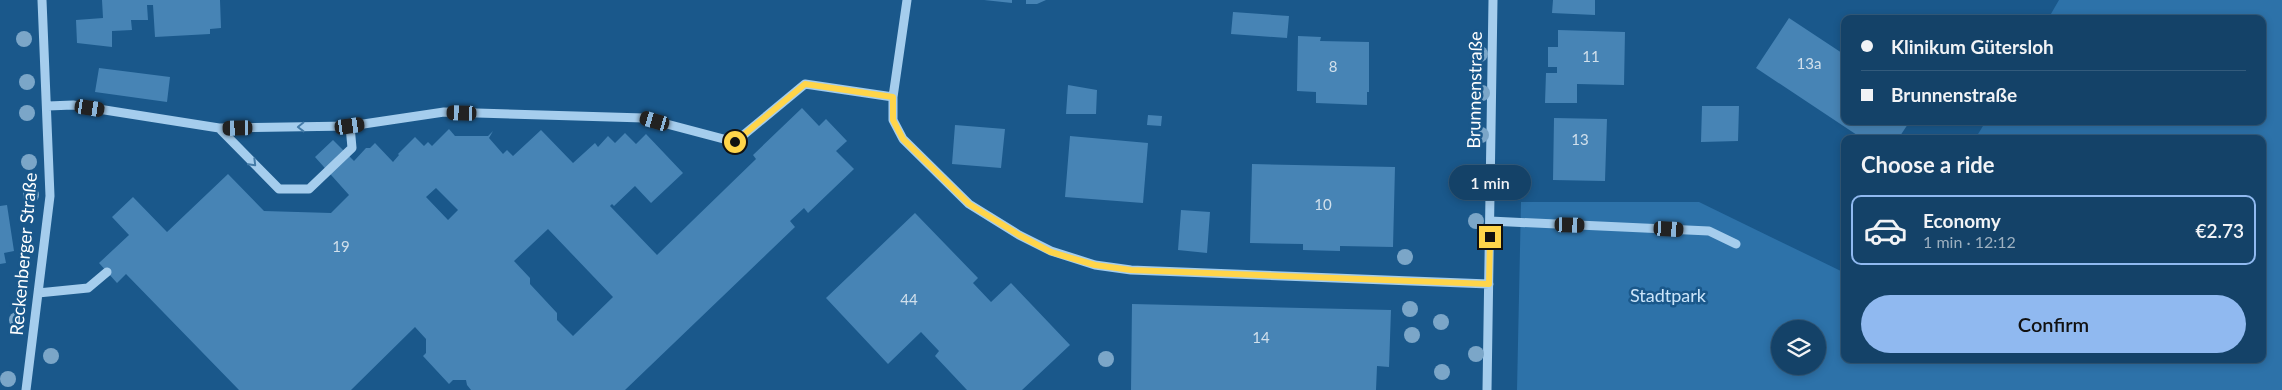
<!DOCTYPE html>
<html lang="en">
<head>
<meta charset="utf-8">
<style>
  body { margin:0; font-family:Lato,sans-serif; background:#214d71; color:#f1f3f6; height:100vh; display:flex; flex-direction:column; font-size:19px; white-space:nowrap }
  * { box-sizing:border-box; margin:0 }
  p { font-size:16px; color:#9db0c0 }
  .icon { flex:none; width:28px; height:28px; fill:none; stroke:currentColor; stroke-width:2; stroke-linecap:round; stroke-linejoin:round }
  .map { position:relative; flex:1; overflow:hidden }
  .drawer { position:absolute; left:1841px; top:135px; width:425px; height:228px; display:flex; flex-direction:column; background:#144268; border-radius:10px; box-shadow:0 2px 8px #0003,0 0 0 1px #335b7c }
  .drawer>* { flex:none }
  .top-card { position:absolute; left:1841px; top:15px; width:425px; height:110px; border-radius:10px; box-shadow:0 2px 8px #0003,0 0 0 1px #335b7c; display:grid; align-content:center; height:110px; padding:0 20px; background:#144268 }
  .buttons { position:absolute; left:1771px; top:320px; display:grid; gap:10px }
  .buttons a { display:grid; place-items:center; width:55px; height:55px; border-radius:50%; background:#144268; box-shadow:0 2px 8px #0003,0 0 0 1px #335b7c; font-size:25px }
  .end { position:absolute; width:22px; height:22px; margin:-11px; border:6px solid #ffd54a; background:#111; box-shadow:0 0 0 2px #111 }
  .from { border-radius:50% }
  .bubble { position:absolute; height:35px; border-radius:18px; background:#144268; box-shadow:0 2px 8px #0003,0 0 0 1px #335b7c; font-size:16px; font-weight:600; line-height:35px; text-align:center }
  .car { position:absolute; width:15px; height:30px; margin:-15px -8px; border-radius:6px; box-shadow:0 0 4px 1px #0007; background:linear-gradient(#222 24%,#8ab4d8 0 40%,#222 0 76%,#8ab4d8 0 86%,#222 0) }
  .top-card b { display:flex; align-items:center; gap:18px; height:48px; font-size:19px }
  .top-card b+b { border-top:1px solid #335b7c }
  .top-card i { width:12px; height:12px; background:#f1f3f6 }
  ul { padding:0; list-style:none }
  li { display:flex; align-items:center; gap:15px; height:70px; margin:0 10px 8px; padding:0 10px; border:2px solid transparent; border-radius:10px }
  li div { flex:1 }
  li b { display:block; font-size:19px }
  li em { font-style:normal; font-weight:600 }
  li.selected { border-color:#90b9f0 }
  li>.icon { width:45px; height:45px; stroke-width:1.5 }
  h2 { padding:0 20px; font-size:22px; line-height:60px }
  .button { display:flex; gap:10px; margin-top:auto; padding:10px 20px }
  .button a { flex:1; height:58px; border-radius:30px; background:#90b9f0; color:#111; font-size:20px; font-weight:600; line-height:58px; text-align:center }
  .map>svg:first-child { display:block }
  .green { fill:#2d72a9; fill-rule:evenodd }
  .building { fill:#4784b5; fill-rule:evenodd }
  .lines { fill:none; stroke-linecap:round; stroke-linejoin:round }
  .minor { stroke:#a5cded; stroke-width:9 }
  .tree { fill:#7ba6c8 }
  .oneway { stroke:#447ba8 }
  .route { stroke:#ffd54a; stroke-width:6 }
  .labels { text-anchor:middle; stroke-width:5; stroke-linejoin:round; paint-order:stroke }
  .number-label { font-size:15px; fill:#d1e0ec }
  .street-label { font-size:18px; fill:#fff; stroke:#1a588b }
  .park-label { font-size:18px; fill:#cbe5fa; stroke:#1a588b }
</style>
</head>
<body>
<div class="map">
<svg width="2282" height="390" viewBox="0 0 2282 390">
  <rect width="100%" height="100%" fill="#1a588b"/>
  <path class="green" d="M2059 0H2282V390H1517L1521 202H1699L1845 273V359H2262V139H1975L1986 121H2262V19H2048ZM1780 329H1818V366H1780Z"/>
  <path class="building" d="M102 0H220L221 28 210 29V34L155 37 153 5H147L148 20H131L132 30 112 31V47L77 43 76 20 103 18Z
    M984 0H1012V3Z
    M1026 0H1046L1037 4H1026Z
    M1553 0H1595V15L1552 13Z
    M1233 12 1289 16 1287 38 1231 34Z
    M1789 18 1845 55V121H1910L1898 139H1863L1756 68Z
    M1558 30 1625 32 1624 85 1577 84V103H1545L1546 73H1557V67H1548V47H1558Z
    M1298 36 1321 37 1320 41 1369 42V92H1367V105L1316 103V92L1297 91Z
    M99 68 170 77 167 102 95 92Z
    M1068 85 1097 90 1096 114H1066Z
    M1702 106H1739L1738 141 1701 142Z
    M802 108 819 126 826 119 847 141 836 151 854 169 808 213 804 208 790 221 795 227 625 390H471L467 385 466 380H453L449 384 423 356 426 353V339L415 327 351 390H239L126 274 117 283 99 263 129 235 112 217 133 197 167 232 228 174 264 211 331 213 349 195 315 157 333 140 354 161 366 148H370L375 143 393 162 399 155 398 154 415 137 424 146 428 142 432 146 449 129 455 136H488L493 131 489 138 503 154 507 150 513 156 541 130 573 163 595 143 598 147 608 136 615 143 625 133 636 144 646 134 683 173 651 203 635 186 614 206 612 204 610 206 657 255 756 159 753 155ZM436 188 458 210 448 220 426 197ZM548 229 613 297 573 336 557 320V313L530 284V278L514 261Z
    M1148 115 1162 116 1161 126 1147 125Z
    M1554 118 1607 119 1605 181 1553 180Z
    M955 125 1005 129 1001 168 952 164Z
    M1070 136 1148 143 1143 203 1065 197Z
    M1252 164 1395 167 1393 247 1340 246V251L1303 250V244L1250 243Z
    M7 205 14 251 4 253 6 263 0 264V206Z
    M1181 210 1210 212 1207 253 1178 250Z
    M915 213 978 278 973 283 991 302 1011 283 1070 345 1022 390H967L935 356 939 351 921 332 888 364 826 298Z
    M1132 304 1391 310 1389 367 1377 366 1376 390H1131Z"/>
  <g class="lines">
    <path class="minor" d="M907 0 893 97V120L903 139 969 204 1019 235 1051 251 1095 265 1131 270 1489 284
      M48 106 73 105 219 128 350 126 444 112 644 118 735 142 805 84 893 97
      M219 128 279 189H309L352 148 350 126
      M1490 221 1709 231 1736 244
      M38 293 88 288 107 272
      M26 390 50 196 42 0
      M1487 390 1493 0"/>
  </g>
  <g class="tree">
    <circle cx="24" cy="39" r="8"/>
    <circle cx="1480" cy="54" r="8"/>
    <circle cx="27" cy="82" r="8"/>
    <circle cx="1482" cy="93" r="8"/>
    <circle cx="27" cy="113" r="8"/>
    <circle cx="1481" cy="135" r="8"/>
    <circle cx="29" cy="162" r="8"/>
    <circle cx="1480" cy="182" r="8"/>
    <circle cx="31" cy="195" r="8"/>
    <circle cx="1476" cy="221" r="8"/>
    <circle cx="1405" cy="257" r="8"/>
    <circle cx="1410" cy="309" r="8"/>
    <circle cx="17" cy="320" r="8"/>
    <circle cx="1441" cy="322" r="8"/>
    <circle cx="1412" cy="335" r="8"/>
    <circle cx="1476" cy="354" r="8"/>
    <circle cx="51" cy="356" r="8"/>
    <circle cx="1106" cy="359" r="8"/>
    <circle cx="1442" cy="372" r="8"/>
    <circle cx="8" cy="379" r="8"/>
  </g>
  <defs><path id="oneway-chevron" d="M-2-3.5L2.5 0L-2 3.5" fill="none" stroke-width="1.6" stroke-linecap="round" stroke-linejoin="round" transform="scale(1.25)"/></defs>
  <g class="oneway">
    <use href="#oneway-chevron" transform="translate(301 127) rotate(179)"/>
    <use href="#oneway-chevron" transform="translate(253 163) rotate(45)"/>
  </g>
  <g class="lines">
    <path class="route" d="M735 142 805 84 893 97V120L903 139 969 204 1019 235 1051 252 1095 265 1131 270 1489 284 1490 237"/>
  </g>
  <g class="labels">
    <g class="number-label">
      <text x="1591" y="62">11</text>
      <text x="1809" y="69">13a</text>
      <text x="1333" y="72">8</text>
      <text x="1580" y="145">13</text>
      <text x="1323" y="210">10</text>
      <text x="341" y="252">19</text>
      <text x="909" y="305">44</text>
      <text x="1261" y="343">14</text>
    </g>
    <g class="street-label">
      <text transform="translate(1475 90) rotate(-89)" y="6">Brunnenstraße</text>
      <text transform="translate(24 254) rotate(-85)" y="6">Reckenberger Straße</text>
    </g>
    <g class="park-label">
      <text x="1668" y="302">Stadtpark</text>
    </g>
  </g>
</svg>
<div class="buttons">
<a><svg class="icon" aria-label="layers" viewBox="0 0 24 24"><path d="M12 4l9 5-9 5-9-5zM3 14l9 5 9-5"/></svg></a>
</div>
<i class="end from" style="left:735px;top:142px"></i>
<i class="end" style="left:1490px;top:237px"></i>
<div class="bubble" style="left:1449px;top:165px;width:82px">1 min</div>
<i class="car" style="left:90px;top:108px;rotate:99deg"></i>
<i class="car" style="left:462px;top:113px;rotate:272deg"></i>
<i class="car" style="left:655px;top:121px;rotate:286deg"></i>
<i class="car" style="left:350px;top:126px;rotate:82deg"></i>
<i class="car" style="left:238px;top:128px;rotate:269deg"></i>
<i class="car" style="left:1570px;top:225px;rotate:92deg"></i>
<i class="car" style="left:1669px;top:229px;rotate:93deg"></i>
<div class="top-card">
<b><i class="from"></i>Klinikum Gütersloh</b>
<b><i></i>Brunnenstraße</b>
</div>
<section class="drawer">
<h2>Choose a ride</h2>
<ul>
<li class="selected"><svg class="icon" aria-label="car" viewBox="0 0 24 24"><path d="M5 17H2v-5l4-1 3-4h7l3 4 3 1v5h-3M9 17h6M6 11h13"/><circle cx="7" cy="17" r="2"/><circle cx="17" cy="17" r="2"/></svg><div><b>Economy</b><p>1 min · 12:12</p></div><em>€2.73</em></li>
</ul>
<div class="button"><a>Confirm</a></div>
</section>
</div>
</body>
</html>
